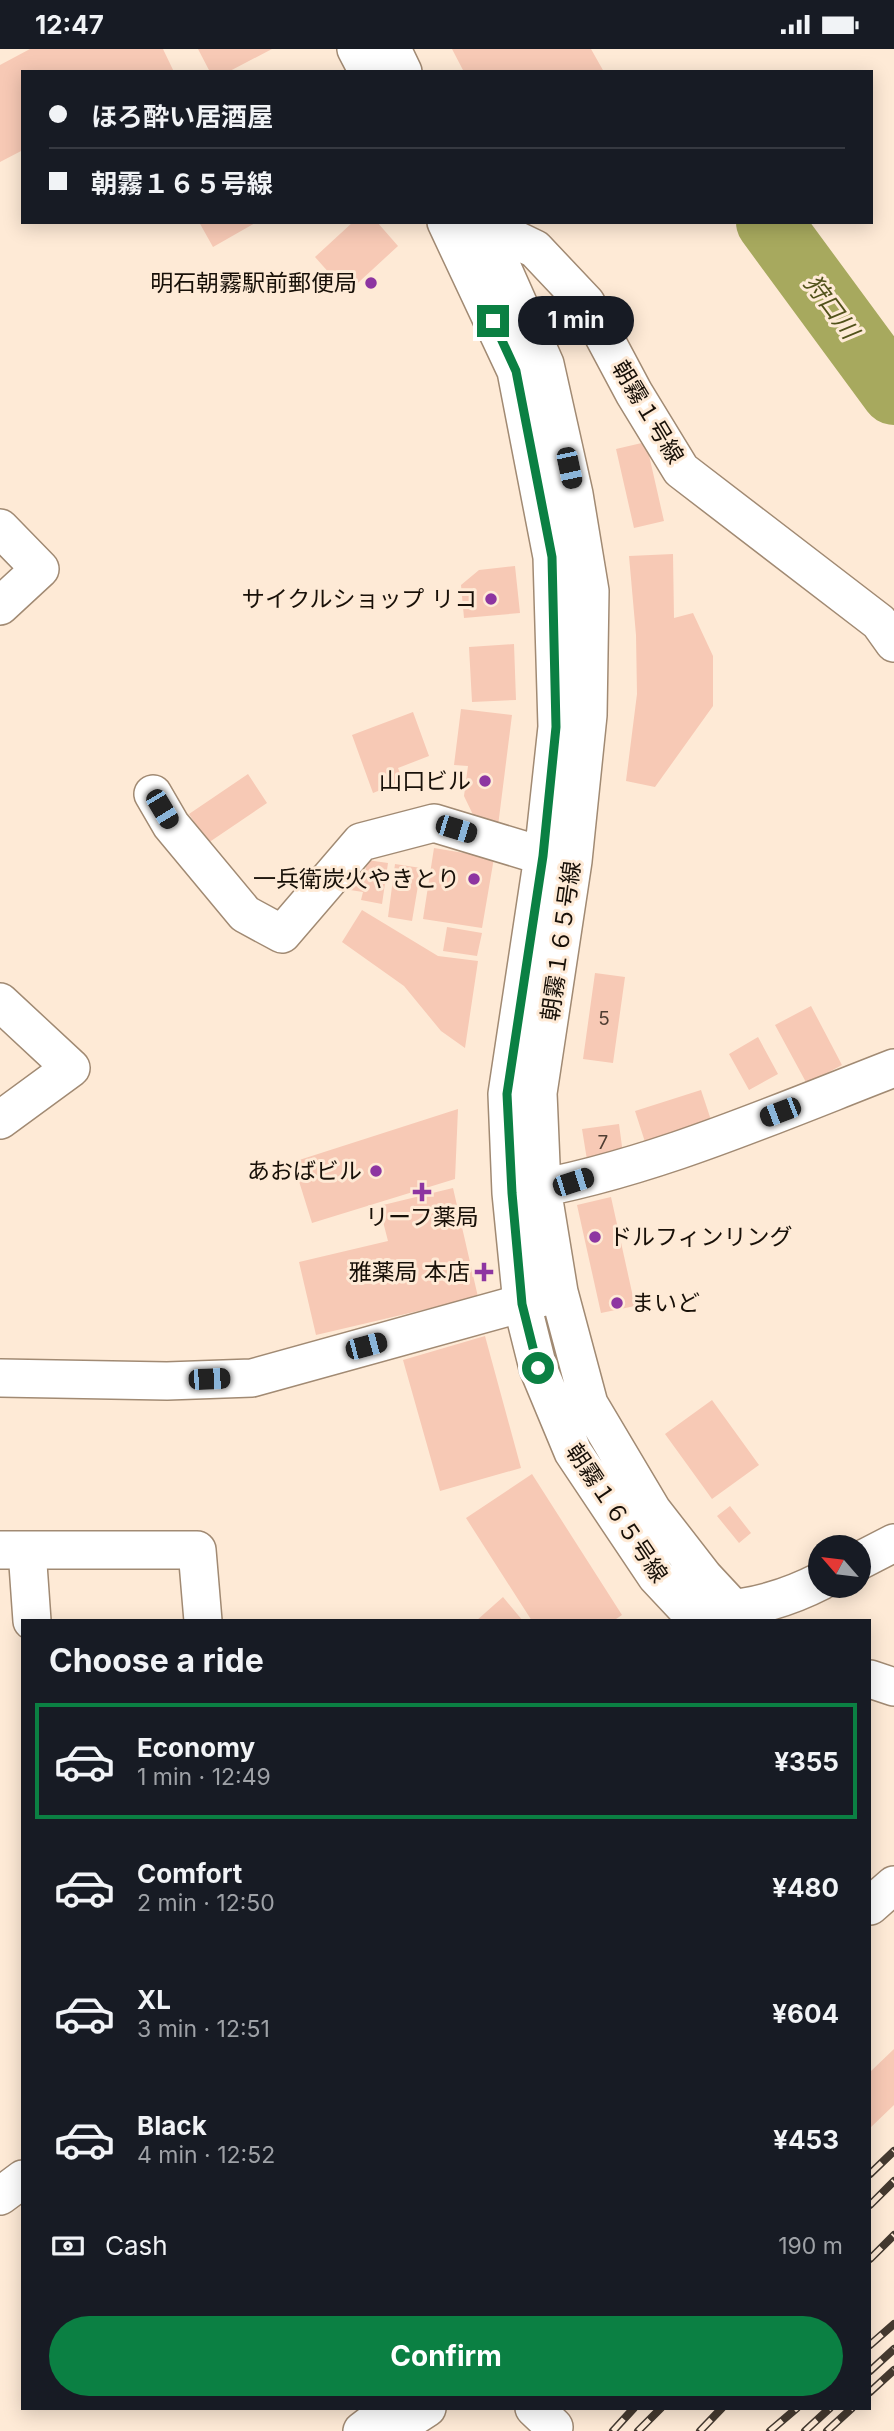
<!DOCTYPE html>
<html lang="en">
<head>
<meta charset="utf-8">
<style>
  body { margin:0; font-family:Inter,"Noto Sans JP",sans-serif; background:#242831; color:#f1f3f6; height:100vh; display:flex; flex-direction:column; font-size:26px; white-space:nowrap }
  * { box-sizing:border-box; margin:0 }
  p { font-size:23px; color:#9ea1a6 }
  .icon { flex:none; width:38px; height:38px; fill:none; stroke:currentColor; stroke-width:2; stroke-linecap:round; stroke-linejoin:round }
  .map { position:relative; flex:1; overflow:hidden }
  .side { position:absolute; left:21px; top:1570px; width:850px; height:791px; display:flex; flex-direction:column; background:#171b24; border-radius:0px; box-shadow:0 4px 18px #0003 }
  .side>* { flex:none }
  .top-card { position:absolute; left:21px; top:21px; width:852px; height:154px; border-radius:0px; box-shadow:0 4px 18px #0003; display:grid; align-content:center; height:154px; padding:0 28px; background:#171b24 }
  .needle { width:46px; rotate:298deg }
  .controls { position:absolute; left:808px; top:1486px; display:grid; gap:14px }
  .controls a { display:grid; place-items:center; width:63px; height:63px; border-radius:50%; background:#171b24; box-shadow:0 4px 18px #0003; font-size:35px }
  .end { position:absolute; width:32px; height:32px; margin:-16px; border:9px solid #0b8043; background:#fff; box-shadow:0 0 0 4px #fff }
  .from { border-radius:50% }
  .bubble { position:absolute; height:49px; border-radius:24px; background:#171b24; box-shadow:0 4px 18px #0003; font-size:23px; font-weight:700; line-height:49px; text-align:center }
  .car { position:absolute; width:21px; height:42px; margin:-21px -10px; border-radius:9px; box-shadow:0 0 5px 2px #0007; background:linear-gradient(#222 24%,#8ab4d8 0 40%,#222 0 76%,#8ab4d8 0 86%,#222 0) }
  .top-card b { display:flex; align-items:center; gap:24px; height:66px; font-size:26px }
  .top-card b+b { border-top:2px solid #363941 }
  .top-card i { width:18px; height:18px; background:#f1f3f6 }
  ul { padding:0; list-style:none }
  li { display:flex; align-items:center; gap:21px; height:116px; margin:0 14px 10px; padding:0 14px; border:4px solid transparent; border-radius:0px }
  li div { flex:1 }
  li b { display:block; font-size:26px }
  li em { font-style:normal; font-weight:700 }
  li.active { border-color:#0b8043 }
  li>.icon { width:63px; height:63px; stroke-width:1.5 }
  h2 { padding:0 28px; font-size:32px; line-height:84px }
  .pay { display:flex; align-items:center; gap:18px; height:77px; padding:0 28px; font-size:26px }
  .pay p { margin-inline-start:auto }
  .primary-button { display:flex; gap:14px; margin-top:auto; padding:14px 28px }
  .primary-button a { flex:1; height:80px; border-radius:42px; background:#0b8043; color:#fff; font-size:28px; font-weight:700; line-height:80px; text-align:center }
  .status { display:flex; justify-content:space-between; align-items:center; height:49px; padding:0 35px; background:#171b24; direction:ltr }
  .status svg { height:19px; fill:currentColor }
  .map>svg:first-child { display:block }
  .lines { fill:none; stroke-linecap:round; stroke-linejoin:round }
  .river { stroke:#a7a95e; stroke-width:66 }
  .building { fill:#f7c9b5 }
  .minor-casing { stroke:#a18a73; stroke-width:40 }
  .minor { stroke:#fff; stroke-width:37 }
  .rail-casing { stroke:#44392f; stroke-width:8 }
  .rail { stroke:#feead6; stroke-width:5; stroke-dasharray:16; stroke-linecap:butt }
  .route { stroke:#0b8043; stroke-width:9 }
  .poi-dot { fill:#8d35a1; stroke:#feead6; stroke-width:2.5 }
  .labels { text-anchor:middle; stroke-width:6; stroke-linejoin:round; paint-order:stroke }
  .number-label { font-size:19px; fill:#503e33 }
  .poi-label { font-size:23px; fill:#181008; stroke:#feead6; text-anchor:end }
  .street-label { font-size:23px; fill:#181008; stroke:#feead6 }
  .water-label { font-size:24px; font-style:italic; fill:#51521a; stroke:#feead6 }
</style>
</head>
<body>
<div class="status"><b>12:47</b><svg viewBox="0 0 49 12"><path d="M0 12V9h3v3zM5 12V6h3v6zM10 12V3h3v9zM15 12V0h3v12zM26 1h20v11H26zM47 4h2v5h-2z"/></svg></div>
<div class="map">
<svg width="894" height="2382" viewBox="0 0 894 2382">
  <rect width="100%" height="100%" fill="#feead6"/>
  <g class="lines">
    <path class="river" d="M769 173 894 343"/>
  </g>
  <path class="building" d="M30 0H163L174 23H23V101L0 113V16Z
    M198 0H272L228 23H210Z
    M452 0H591L604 23H464Z
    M199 173H257L213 198Z
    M353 173H377L398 197 347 244 315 208Z
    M646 393 664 472 634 479 616 400Z
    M673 505 674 569 693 564 713 607V657L655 738 626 732 637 645 636 586 629 507Z
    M515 517 520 564 464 569 461 536 479 521Z
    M514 595 516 651 472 653 469 598Z
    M461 660 512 666 498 777 477 774 464 747 468 717 454 716Z
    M413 663 429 707 398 719 403 732 373 744 352 686Z
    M248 725 267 754 208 794 189 765Z
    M434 799 494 809 482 879 423 870Z
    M367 811 388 814 382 855 361 851 363 843 350 841 353 821 365 824Z
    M395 815 421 819 412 872 388 868Z
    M362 861 438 907 478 912 465 999 441 982 404 937 342 893Z
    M447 878 482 884 477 907 443 902Z
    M595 924 625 928 613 1014 583 1010Z
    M811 957 842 1016 807 1035 775 976Z
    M758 988 778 1025 749 1041 729 1005Z
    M701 1041 712 1074 646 1096 635 1062Z
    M458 1060 455 1130 312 1174 293 1113Z
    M619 1075 623 1105 587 1111 582 1080Z
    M453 1139 478 1248 316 1286 299 1213 388 1192 379 1157Z
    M611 1148 635 1257 601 1264 577 1156Z
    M485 1287 521 1419 440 1442 403 1311Z
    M712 1351 759 1416 712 1450 665 1385Z
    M532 1425 622 1566 613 1572H532L466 1469Z
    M730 1457 751 1484 739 1494 717 1467Z
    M503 1548 523 1572H476Z
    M894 2000V2056L870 2079V2023Z"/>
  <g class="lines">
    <g class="minor-casing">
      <path id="minor" d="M356 0 368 23
        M392 0 403 23
        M446 173 516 322 552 508 557 678 543 807 507 1045 511 1144 522 1255 538 1319 573 1403 656 1527 686 1559
        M482 173 545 315 574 445 590 542 588 666 573 812 538 1044 542 1139 559 1243 589 1355 652 1461 704 1528 745 1572
        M483 175 535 200 586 254 634 344 681 421 879 573 894 594
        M0 479 40 520 0 557
        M153 745 171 776 245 865 282 885 361 793 434 774 543 807 565 810
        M0 953 71 1019 0 1071
        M519 1143C646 1122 775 1065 894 1019
        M0 1329 167 1332 252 1329 544 1248
        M0 1501H197L203 1572
        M27 1501 32 1572
        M859 1512 894 1494
        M715 1560C750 1561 790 1548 821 1532
        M870 1630 894 1638
        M870 1857 894 1836
        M0 2147 23 2130
        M534 2359 554 2378 550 2382
        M362 2382 387 2363 413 2368 427 2359"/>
    </g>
    <use href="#minor" class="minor"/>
    <g class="rail-casing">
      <path id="rail" d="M870 2125 894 2102
        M870 2156 894 2132
        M870 2210 894 2186
        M870 2296 894 2275
        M870 2322 894 2300
        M870 2343 894 2321
        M613 2382 634 2359
        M638 2382 661 2359
        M700 2382 722 2359
        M770 2382 797 2359
        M805 2382 830 2359
        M827 2382 852 2359"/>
    </g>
    <use href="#rail" class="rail"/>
  </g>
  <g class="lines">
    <path class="route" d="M493 272 516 322 552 508 556 678 543 807 507 1045 512 1144 522 1255 538 1319"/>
  </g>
  <g class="poi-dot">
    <circle cx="371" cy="234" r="7"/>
    <circle cx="491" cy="550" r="7"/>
    <circle cx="485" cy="732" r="7"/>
    <circle cx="474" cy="830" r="7"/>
    <circle cx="376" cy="1122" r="7"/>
    <path d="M418.5 1132.5h7v7h7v7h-7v7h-7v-7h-7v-7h7z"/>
    <circle cx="595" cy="1188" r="7"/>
    <path d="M480.5 1212.5h7v7h7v7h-7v7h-7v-7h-7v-7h7z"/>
    <circle cx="617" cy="1254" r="7"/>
  </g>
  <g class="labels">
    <g class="number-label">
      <text x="604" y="976">5</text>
      <text x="603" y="1100">7</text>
    </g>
    <g class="poi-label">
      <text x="357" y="242">明石朝霧駅前郵便局</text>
      <text x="477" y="558">サイクルショップ リコ</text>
      <text x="471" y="740">山口ビル</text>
      <text x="460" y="838">一兵衛炭火やきとり</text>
      <text x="362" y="1130">あおばビル</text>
      <text x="422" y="1176" text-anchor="middle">リーフ薬局</text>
      <text x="609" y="1196" text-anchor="start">ドルフィンリング</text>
      <text x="470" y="1231">雅薬局 本店</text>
      <text x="631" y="1262" text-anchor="start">まいど</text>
    </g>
    <g class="street-label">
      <text transform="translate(648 363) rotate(59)" y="8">朝霧１号線</text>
      <text transform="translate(561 892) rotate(-82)" y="8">朝霧１６５号線</text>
      <text transform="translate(617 1464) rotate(56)" y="8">朝霧１６５号線</text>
    </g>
    <g class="water-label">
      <text transform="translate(831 258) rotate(53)" y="8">狩口川</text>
    </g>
  </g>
</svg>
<div class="controls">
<a><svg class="needle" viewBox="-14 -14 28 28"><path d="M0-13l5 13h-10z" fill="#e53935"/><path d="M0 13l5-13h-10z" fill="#9ea1a6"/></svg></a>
</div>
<i class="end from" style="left:538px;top:1319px"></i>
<i class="end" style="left:493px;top:272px"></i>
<div class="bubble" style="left:518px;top:247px;width:116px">1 min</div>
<i class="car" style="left:569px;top:419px;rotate:168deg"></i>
<i class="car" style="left:162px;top:760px;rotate:149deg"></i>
<i class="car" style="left:456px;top:780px;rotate:107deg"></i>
<i class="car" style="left:780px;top:1063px;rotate:249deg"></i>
<i class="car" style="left:573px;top:1133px;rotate:72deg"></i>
<i class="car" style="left:366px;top:1297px;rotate:75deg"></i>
<i class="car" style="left:209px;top:1330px;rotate:88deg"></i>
<div class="top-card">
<b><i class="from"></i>ほろ酔い居酒屋</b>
<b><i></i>朝霧１６５号線</b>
</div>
<section class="side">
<h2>Choose a ride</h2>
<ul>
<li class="active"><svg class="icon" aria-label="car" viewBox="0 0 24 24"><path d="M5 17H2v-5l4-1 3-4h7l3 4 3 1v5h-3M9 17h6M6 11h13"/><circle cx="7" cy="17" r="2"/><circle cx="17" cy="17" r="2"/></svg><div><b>Economy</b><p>1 min · 12:49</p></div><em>¥355</em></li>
<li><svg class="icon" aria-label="car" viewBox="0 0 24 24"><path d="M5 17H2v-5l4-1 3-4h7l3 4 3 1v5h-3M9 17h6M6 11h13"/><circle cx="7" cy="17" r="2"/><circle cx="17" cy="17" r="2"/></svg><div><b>Comfort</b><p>2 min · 12:50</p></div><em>¥480</em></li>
<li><svg class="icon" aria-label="car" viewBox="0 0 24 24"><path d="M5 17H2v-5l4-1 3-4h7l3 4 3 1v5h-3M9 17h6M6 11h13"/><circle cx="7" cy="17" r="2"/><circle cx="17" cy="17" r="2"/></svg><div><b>XL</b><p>3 min · 12:51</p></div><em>¥604</em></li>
<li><svg class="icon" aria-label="car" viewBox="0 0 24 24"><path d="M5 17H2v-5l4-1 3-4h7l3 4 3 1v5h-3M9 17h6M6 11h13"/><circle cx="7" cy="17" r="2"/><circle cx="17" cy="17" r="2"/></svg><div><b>Black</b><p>4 min · 12:52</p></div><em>¥453</em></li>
</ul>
<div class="pay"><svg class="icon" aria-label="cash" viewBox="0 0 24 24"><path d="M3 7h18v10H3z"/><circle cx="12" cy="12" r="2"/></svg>Cash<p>190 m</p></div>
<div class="primary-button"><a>Confirm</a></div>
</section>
</div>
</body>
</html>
